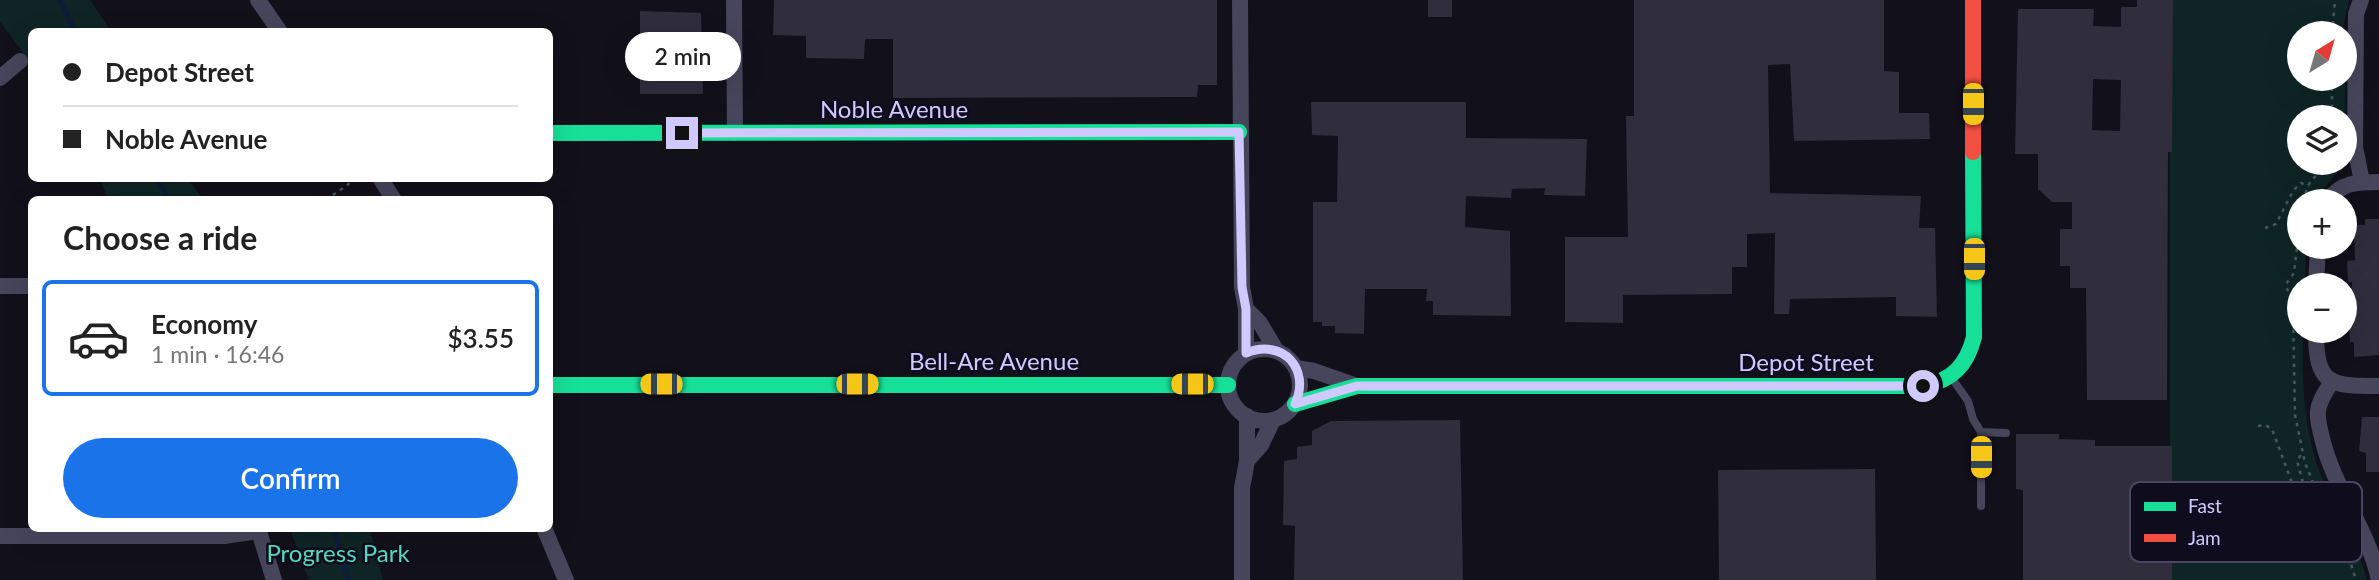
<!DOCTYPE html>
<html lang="en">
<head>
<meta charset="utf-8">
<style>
  body { margin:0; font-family:Lato,sans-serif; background:#f6f6f6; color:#222; height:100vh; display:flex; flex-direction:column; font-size:26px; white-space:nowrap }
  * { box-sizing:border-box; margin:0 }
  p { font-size:23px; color:#767676 }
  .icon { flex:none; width:38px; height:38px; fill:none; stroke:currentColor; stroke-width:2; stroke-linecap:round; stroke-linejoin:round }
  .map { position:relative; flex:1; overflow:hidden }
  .panel { position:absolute; left:28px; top:196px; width:525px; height:336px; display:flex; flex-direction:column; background:#fff; border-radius:10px; box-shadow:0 7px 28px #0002 }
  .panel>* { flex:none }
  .guide { position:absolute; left:28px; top:28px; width:525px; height:154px; border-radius:10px; box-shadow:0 7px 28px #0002; display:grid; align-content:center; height:154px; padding:0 35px; background:#fff }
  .needle { width:46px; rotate:37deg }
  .controls { position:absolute; left:2287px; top:21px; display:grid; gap:14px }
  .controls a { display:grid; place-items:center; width:70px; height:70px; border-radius:50%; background:#fff; box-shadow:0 7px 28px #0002; font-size:35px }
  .end { position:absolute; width:32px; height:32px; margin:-16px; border:9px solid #d0c9ff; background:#111; box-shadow:0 0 0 4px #111 }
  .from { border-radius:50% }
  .bubble { position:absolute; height:49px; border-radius:24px; background:#fff; box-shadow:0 7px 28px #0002; font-size:23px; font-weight:600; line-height:49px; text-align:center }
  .car { position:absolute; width:21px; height:42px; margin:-21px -10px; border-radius:9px; box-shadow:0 0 5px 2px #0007; background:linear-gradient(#f5c518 24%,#345 0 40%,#f5c518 0 76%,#345 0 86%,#f5c518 0) }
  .guide b { display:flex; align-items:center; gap:24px; height:66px; font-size:26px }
  .guide b+b { border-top:2px solid #e0e0e0 }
  .guide i { width:18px; height:18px; background:#222 }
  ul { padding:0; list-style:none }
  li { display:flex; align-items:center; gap:21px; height:116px; margin:0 14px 10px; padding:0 21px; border:4px solid transparent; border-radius:10px }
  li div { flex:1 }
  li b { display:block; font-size:26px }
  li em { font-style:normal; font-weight:600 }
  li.on { border-color:#1a73e8 }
  li>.icon { width:63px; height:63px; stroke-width:1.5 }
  h2 { padding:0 35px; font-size:32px; line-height:84px }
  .button { display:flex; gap:14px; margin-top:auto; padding:14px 35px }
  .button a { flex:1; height:80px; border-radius:42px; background:#1a73e8; color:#fff; font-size:28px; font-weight:600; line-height:80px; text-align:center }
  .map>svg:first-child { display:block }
  .green { fill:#0f2525 }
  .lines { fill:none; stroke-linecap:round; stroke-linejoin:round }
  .stream { stroke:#0c1c3b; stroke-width:5 }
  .building { fill:#302d3d; fill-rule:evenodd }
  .path { stroke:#485764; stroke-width:2.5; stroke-dasharray:3.5 5; stroke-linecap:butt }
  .lane { stroke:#46455b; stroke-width:8 }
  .street { stroke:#46455b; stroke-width:16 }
  .fast { stroke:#16e098; stroke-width:16 }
  .jam { stroke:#f24e42; stroke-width:16 }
  .route { stroke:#d0c9ff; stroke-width:9 }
  .labels { text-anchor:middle; stroke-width:5; stroke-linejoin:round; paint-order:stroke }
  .street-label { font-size:24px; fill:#d0c9ff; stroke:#0f0c1e }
  .park-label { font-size:24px; fill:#56ddbd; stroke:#0f0c1e }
  .key { fill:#0f0c1e; stroke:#494562; stroke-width:2 }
  .key-label { font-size:19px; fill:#d0c9ff }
</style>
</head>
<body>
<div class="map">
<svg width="2379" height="580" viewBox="0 0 2379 580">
  <rect width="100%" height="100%" fill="#12101a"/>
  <path class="green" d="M0 0H90L111 31 32 32 31 63 0 22Z
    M2170 0H2349L2344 21V33H2300V79H2345L2346 154 2345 158V117H2300V163H2343L2337 173 2313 201H2300V247H2306L2305 285H2300V331H2303C2302 378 2303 426 2319 470 2333 508 2356 541 2367 580H2170Z
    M100 179H188L203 199H108Z
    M290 529H370L383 580H309Z"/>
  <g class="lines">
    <path class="stream" d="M60 0 75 32
      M156 178 169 200
      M334 528 348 580"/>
  </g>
  <path class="building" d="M774 0H1217V85H1198L1197 97 893 98V39H865L864 59 806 58V36L773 35Z
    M1428 0H1452V17H1428Z
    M1634 0H1884V71L1899 72V113H1929L1930 139 1794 141 1790 64 1768 65 1770 193 1921 196 1919 228H1935L1937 317 1896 316V297L1790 299 1789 314H1774L1775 233 1747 234V267H1732V294L1623 295V323L1565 322V237H1628L1626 116H1634Z
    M2137 0H2173L2172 152H2168L2167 400H2087L2086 288H2070V266H2060V229H2072V202H2052L2038 189V154H2015L2018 9H2094L2093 26 2121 27V7H2137ZM2093 79 2121 80 2120 131 2092 130Z
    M640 11 701 13 703 94H640Z
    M1311 102H1466V138L1587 139 1585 196 1544 195 1545 188 1512 189 1511 198 1466 196 1465 227 1510 231 1511 316 1433 315V301H1426L1427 289H1365L1364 334 1335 333V326H1322V322H1313V202H1337L1338 136 1312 135Z
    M2365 219H2379V355L2354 357V342H2350L2348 307H2351L2352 282H2348L2347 261 2355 260 2354 225H2365Z
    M2362 417H2379V472H2366V453L2359 451Z
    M1460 420 1463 580H1294L1295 526 1283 525 1284 461 1297 459V447L1312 445V431L1331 421Z
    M2016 434H2059V439L2095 440V446H2172V580H2023V490L2016 489Z
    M1875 469 1876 580H1719L1718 470Z"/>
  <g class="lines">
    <path class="path" d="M2332 33 2335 0
      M2332 79V117
      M2333 163 2342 167
      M326 200 357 178
      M2302 201 2310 182 2328 163
      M2300 223 2294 273 2286 284 2293 310 2295 415 2305 463 2325 511 2345 545 2356 580
      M2265 228 2276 224 2293 191 2301 183 2309 186
      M2258 426 2265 425 2272 429 2298 499 2304 503 2307 497 2297 461 2302 453"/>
    <path class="lane" d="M1951 377 1968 401 1973 419 1981 432V506
      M1981 432 2006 433"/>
    <path class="street" d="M258 0 280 32
      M734 0 735 133
      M1240 0 1242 287 1246 309V353
      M2361 0 2356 14 2355 147 2362 182
      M0 78 20 61
      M380 178 394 200
      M2328 201C2340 182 2358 182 2379 182
      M2316 285 2318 247
      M0 286H32
      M1246 309 1260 323 1276 350
      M2316 331C2316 385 2329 386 2379 386
      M1228 385a36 36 0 1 1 72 0a36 36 0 1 1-72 0Z
      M1296 368 1314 371 1357 386
      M2332 381C2327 390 2319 400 2318 411 2317 420 2320 429 2322 438 2334 489 2368 529 2379 580
      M1247 461 1261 445 1273 420
      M258 528 274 580
      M544 528 566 580
      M0 536H224L259 531
      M1242 580V488L1247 461V416"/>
    <path class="fast" d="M550 133 1239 132
      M550 385H1228
      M1295 404 1357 386H1923C1952 381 1967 365 1974 337L1973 152"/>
    <path class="jam" d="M1973 0V152"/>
  </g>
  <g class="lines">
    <path class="route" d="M682 133 1239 132 1242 287 1246 309V353C1283 338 1311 369 1295 404L1357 386H1923"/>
  </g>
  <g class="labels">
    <g class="street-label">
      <text x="894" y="118">Noble Avenue</text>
      <text x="994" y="370">Bell-Are Avenue</text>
      <text x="1806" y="371">Depot Street</text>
    </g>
    <g class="park-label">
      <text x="338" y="562">Progress Park</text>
    </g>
  </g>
  <rect x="2130" y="482" width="232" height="80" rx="10" class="key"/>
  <rect x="2144" y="502" width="32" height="9" fill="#16e098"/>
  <rect x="2144" y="534" width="32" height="8" fill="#f24e42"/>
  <g class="key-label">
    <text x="2188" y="513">Fast</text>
    <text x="2188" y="545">Jam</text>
  </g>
</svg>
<div class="controls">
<a><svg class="needle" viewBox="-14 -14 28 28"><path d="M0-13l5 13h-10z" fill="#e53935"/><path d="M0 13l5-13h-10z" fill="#767676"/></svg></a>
<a><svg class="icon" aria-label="layers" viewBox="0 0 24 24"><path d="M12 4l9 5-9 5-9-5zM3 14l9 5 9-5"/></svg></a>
<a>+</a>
<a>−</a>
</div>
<i class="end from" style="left:1923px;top:386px"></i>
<i class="end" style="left:682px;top:133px"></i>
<div class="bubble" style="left:625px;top:32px;width:116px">2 min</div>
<i class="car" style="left:1973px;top:104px;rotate:180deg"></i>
<i class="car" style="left:1974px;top:259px;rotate:180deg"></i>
<i class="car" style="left:661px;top:384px;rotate:270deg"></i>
<i class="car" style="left:857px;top:384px;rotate:90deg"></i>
<i class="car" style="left:1192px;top:384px;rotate:270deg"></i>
<i class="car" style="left:1981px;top:457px;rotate:180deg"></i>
<div class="guide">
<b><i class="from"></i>Depot Street</b>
<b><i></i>Noble Avenue</b>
</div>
<section class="panel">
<h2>Choose a ride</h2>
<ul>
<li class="on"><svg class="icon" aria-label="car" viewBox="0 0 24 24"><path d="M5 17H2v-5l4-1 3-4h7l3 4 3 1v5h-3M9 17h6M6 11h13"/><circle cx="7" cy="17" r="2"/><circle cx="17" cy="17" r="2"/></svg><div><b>Economy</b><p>1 min · 16:46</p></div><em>$3.55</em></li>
</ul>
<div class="button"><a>Confirm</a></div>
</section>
</div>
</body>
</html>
